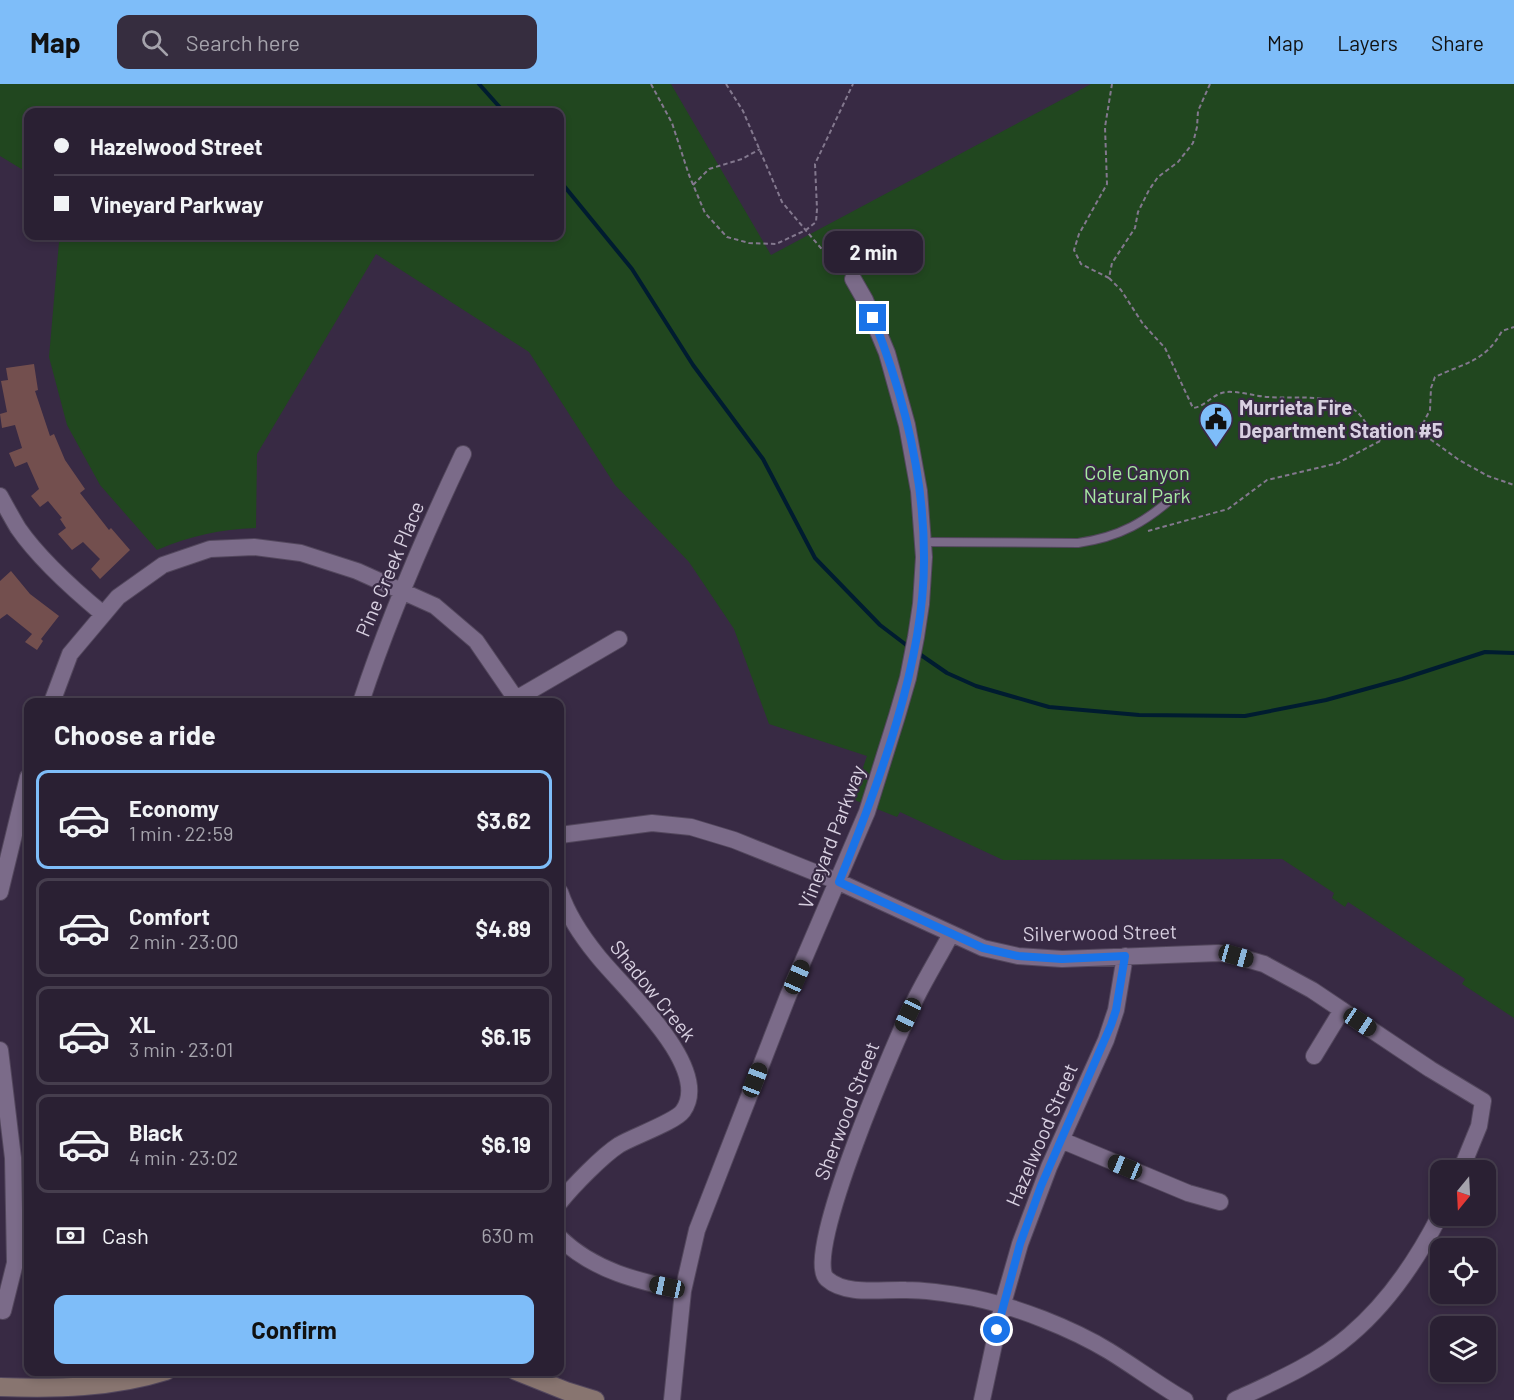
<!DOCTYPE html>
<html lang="en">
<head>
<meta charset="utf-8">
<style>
  body { margin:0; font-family:Barlow,sans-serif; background:#362d3f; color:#f1f3f6; height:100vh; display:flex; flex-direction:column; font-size:22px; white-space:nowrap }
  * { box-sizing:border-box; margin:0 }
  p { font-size:20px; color:#a5a3ac }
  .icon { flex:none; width:33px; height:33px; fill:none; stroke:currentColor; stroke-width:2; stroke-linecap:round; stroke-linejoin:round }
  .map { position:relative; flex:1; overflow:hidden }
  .details { position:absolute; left:24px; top:614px; width:540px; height:678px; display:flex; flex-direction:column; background:#2a2033; border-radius:12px; box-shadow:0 3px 9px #0003,0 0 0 2px #463e4e }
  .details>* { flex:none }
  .guide { position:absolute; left:24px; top:24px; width:540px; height:132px; border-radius:12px; box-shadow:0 3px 9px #0003,0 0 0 2px #463e4e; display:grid; align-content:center; height:132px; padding:0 30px; background:#2a2033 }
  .needle { width:39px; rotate:198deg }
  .fabs { position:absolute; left:1430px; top:1076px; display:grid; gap:12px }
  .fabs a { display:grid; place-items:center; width:66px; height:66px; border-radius:12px; background:#2a2033; box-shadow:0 3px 9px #0003,0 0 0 2px #463e4e; font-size:30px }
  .end { position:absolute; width:27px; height:27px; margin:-14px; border:8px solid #1a73e8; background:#fff; box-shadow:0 0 0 3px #fff }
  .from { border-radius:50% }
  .bubble { position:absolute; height:42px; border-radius:12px; background:#2a2033; box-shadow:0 3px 9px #0003,0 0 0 2px #463e4e; font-size:20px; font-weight:700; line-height:42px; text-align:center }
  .car { position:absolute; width:18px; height:36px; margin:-18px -9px; border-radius:8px; box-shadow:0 0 4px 2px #0007; background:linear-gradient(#222 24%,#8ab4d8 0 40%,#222 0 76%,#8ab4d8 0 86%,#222 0) }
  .guide b { display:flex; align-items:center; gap:21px; height:57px; font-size:22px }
  .guide b+b { border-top:2px solid #463e4e }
  .guide i { width:15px; height:15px; background:#f1f3f6 }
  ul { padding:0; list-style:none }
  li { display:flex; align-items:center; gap:18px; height:99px; margin:0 12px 9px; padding:0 18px; border:3px solid #463e4e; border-radius:12px }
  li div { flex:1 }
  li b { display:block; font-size:22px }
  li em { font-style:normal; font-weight:700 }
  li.selected { border-color:#7ebdf9 }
  li>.icon { width:54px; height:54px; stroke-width:1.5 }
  h2 { padding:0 30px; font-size:27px; line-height:72px }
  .pay { display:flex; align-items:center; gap:15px; height:66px; padding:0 30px; font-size:22px }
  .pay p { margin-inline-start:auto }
  .primary-button { display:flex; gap:12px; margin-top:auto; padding:12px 30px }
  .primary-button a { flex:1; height:69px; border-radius:12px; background:#7ebdf9; color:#111; font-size:24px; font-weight:700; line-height:69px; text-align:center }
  header { display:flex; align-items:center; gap:36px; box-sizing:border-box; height:84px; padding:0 30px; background:#7ebdf9; color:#111 }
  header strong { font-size:28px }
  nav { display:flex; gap:33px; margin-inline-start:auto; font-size:21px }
  .search { width:420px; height:54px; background:#362d3f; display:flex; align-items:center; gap:15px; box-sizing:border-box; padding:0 21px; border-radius:12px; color:#a5a3ac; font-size:22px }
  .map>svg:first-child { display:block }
  .green { fill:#21471f }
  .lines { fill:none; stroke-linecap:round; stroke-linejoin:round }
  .stream { stroke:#001c30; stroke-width:4 }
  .building { fill:#734f4e }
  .lane-casing { stroke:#53475d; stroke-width:10 }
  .street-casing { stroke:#53475d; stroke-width:18 }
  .secondary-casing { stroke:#53475d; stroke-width:20 }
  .path { stroke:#83788e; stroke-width:2; stroke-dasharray:4.5 3; stroke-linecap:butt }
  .lane { stroke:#7b6b89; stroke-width:8 }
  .street { stroke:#7b6b89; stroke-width:16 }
  .secondary { stroke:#887570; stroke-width:18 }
  .route { stroke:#1a73e8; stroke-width:8 }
  .labels { text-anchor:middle; stroke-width:4.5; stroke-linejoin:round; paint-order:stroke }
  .poi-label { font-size:20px; font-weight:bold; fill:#d8d0e1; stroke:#382a44; text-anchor:start }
  .park-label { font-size:20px; fill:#a7eba2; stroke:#382a44 }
  .street-label { font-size:20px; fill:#d8d0e1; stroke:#382a44 }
</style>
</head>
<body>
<header>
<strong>Map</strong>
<div class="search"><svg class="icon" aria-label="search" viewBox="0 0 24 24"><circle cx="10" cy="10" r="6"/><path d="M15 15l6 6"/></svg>Search here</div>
<nav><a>Map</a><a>Layers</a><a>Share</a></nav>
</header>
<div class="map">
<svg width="1514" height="1316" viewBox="0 0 1514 1316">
  <rect width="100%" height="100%" fill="#382a44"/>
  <path class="green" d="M0 0H671L771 171 1091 0H1514V934L1462 900 1465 895 1348 818 1345 823 1332 814 1334 809 1282 775 1003 776 900 728 897 733 852 715 867 672 769 640 734 545 689 478 615 401 529 268 376 170 257 370 256 444C220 445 190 452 157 466L100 401 67 341 49 273 59 158 58 152H560V28H28V89L0 72Z"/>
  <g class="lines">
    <path class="stream" d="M479 0 504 28
      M560 97 632 185 693 281 763 375 815 474 880 541 909 563
      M918 569 947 589 976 602 1049 623 1139 631 1245 632 1326 616 1402 595 1485 568 1514 569"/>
  </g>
  <path class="building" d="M34 280 38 306 35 307 50 352 54 350 65 376 85 405 80 409 109 446 111 444 130 466 100 495 91 485 100 475 83 458 72 466 58 450 66 444 60 435 62 434 48 417 40 423 31 412 39 405 27 378 15 383 9 369 22 364 15 341 2 344 0 330 7 328 1 297 8 296 6 284Z
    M11 487 30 510 59 532 41 555 43 557 37 566 25 558 32 550 7 530 0 535V497Z"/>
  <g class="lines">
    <g class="lane-casing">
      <path id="lane" d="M923 458 1078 459C1120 453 1146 438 1177 410"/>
    </g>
    <g class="street-casing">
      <path id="street" d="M0 412C6 423 12 434 18 444 40 476 74 506 103 530
        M516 615 619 555
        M52 618 70 570 118 513 163 481 210 465 254 463 301 469 357 487 435 522 476 557 518 618
        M361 618C389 533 425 450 463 370
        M560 751 652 739 691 743 734 756 839 798 983 864 1018 872 1062 875 1219 869 1236 872 1264 880 1312 906 1430 985 1483 1017 1479 1042 1461 1086
        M0 808 28 693
        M560 808C568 832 581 851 597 871 621 902 714 984 683 1027 675 1038 634 1052 619 1061 602 1072 573 1102 560 1118
        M951 850C940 871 927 892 916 914 899 949 801 1172 827 1195 846 1212 882 1205 906 1206 928 1206 952 1210 974 1214 1017 1223 1071 1244 1109 1267 1135 1283 1159 1301 1185 1316
        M0 966 13 1074 15 1179 3 1227
        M1314 972 1342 926
        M1061 1056 1188 1109 1220 1118
        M560 1154C594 1187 638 1197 683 1207
        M672 1316 683 1207 697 1146 788 912 867 728 897 632 908 594 916 553 921 520 924 473 919 407 907 341 887 269 865 216 853 195
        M982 1316 1002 1223 1020 1160 1049 1083 1106 956 1116 926 1125 872
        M1235 1316C1274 1298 1318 1279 1350 1251 1389 1218 1417 1176 1440 1131"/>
    </g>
    <g class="secondary-casing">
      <path id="secondary" d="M516 1287 566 1307 595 1316
        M0 1303C56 1305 112 1304 166 1287"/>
    </g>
    <path class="path" d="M651 0 672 39 689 91 705 129 727 153 749 159 776 160 806 146 816 138 817 125 815 80 853 0
      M726 0 743 27 782 118 825 169 842 185
      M1210 0 1198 27 1197 43 1193 59 1178 78 1158 93 1149 106 1138 128 1135 144 1112 179 1109 194 1121 206 1143 240 1165 264 1193 324C1205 323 1212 310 1226 308 1239 307 1254 312 1268 313 1298 315 1326 309 1353 325 1365 332 1369 349 1380 356L1388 352 1419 347 1430 326 1431 304 1435 293C1464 279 1485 278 1502 247L1514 243
      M693 101 709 85 742 75 760 65
      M1109 194 1081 180 1074 166 1079 150 1107 100 1105 43 1112 0
      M1390 351 1403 344 1419 347 1459 376 1488 392 1514 401
      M1148 447 1228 425 1267 396 1338 379 1380 357"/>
    <use href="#lane" class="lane"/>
    <use href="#street" class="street"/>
    <use href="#secondary" class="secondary"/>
  </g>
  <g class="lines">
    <path class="route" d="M873 234C903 309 924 392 924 473 925 577 878 702 839 798L983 864 1018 872 1062 875 1125 872 1116 926 1111 941 1041 1102 1020 1160 997 1246"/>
  </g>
  <defs>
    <g id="civic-pin" transform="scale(1.725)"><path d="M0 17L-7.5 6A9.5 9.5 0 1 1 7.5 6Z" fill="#7ebdf9" stroke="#382a44"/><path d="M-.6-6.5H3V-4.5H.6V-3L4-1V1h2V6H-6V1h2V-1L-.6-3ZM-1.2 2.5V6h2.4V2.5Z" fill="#111"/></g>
  </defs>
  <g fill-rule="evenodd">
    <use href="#civic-pin" x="1216" y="335"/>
  </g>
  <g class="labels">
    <g class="poi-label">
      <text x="1239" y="331">Murrieta Fire<tspan x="1239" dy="23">Department Station #5</tspan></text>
    </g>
    <g class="park-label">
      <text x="1137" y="396">Cole Canyon<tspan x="1137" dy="23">Natural Park</tspan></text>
    </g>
    <g class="street-label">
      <text transform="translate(390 485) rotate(-67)" y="7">Pine Creek Place</text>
      <text transform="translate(832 753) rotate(-69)" y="7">Vineyard Parkway</text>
      <text transform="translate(1100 849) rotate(-1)" y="7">Silverwood Street</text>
      <text transform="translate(653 907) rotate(51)" y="7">Shadow Creek</text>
      <text transform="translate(847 1027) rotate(-69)" y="7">Sherwood Street</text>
      <text transform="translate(1042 1051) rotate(-67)" y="7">Hazelwood Street</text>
    </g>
  </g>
</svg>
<div class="fabs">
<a><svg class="needle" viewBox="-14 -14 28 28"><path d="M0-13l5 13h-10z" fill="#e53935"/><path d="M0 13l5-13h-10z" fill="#a5a3ac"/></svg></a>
<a><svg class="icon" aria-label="locate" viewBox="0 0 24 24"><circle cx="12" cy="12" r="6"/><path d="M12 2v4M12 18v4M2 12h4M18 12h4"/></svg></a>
<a><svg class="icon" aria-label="layers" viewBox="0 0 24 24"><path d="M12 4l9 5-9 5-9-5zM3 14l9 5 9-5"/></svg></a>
</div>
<i class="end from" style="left:997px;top:1246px"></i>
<i class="end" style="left:873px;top:234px"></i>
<div class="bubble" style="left:824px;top:147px;width:99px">2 min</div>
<i class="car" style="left:1236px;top:872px;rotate:106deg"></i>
<i class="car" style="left:797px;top:893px;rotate:24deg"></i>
<i class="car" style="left:908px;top:931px;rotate:205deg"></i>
<i class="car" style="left:1360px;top:938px;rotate:124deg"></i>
<i class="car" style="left:755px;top:996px;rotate:21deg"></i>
<i class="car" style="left:1125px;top:1083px;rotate:292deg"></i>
<i class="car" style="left:667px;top:1203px;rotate:282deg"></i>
<div class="guide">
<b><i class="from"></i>Hazelwood Street</b>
<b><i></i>Vineyard Parkway</b>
</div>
<section class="details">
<h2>Choose a ride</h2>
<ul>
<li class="selected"><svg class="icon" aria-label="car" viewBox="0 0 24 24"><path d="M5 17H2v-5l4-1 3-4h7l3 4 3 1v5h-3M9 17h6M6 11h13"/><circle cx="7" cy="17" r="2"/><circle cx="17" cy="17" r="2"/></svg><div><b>Economy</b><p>1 min · 22:59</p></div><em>$3.62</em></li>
<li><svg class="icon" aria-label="car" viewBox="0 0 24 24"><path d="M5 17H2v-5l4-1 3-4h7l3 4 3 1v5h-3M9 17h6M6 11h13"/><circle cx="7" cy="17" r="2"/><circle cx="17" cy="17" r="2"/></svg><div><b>Comfort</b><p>2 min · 23:00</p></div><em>$4.89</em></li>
<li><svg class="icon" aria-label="car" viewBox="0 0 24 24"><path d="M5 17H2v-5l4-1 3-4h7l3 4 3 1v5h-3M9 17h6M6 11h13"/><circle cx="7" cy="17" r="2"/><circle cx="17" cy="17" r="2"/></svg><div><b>XL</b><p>3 min · 23:01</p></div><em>$6.15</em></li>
<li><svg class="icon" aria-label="car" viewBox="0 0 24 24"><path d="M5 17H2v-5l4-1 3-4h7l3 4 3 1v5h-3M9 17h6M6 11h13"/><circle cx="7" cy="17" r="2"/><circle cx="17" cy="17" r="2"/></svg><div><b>Black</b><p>4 min · 23:02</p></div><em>$6.19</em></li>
</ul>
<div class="pay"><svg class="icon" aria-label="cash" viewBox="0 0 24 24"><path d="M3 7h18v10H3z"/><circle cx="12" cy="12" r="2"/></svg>Cash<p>630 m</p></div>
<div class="primary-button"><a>Confirm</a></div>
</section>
</div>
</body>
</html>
